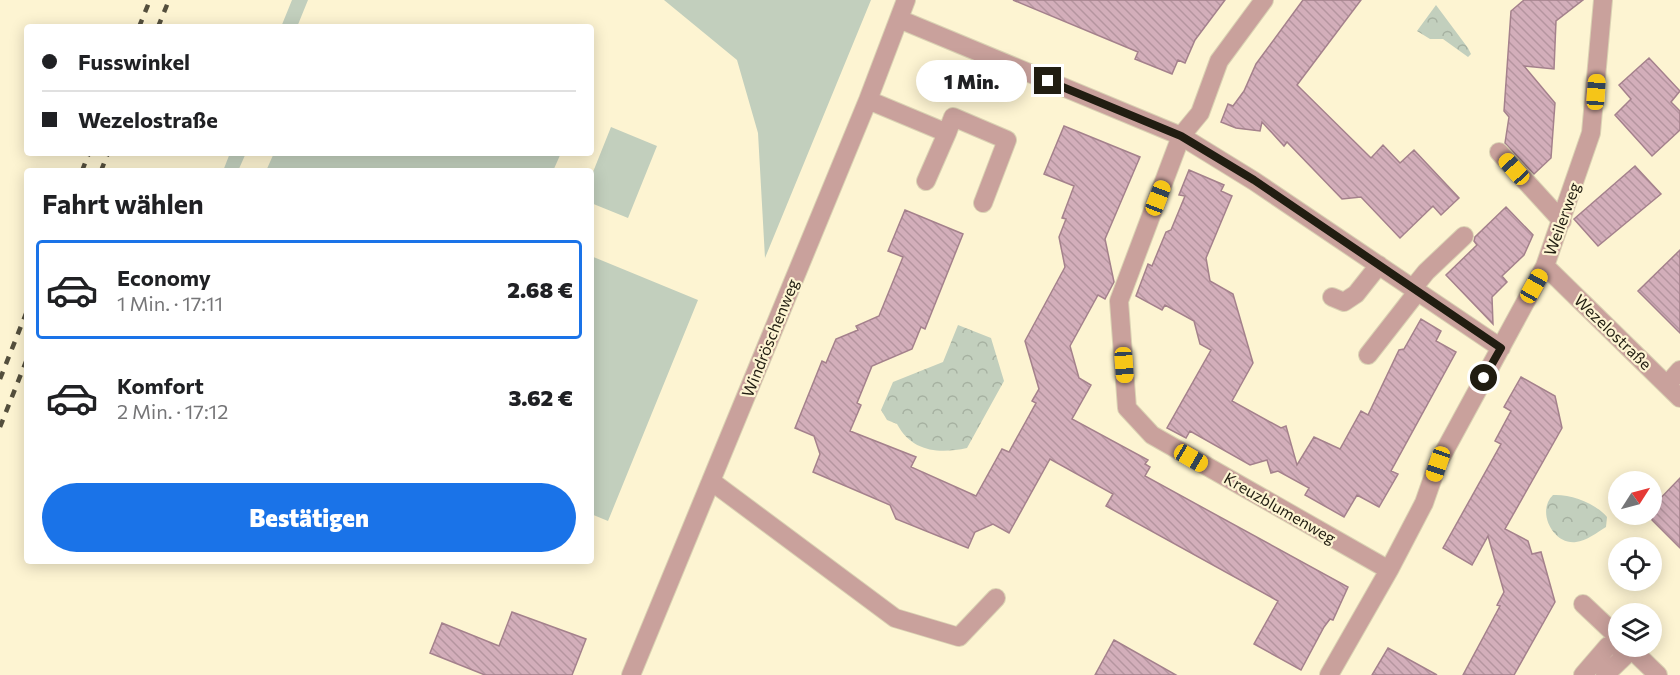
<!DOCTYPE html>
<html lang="de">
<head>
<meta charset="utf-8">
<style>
  body { margin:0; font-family:Commissioner,sans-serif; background:#f6f6f6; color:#202124; height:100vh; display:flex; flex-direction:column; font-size:22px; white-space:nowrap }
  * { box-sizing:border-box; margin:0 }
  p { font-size:20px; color:#757577 }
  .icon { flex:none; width:33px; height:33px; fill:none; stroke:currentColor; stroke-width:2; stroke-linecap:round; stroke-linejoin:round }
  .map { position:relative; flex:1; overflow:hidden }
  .drawer { position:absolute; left:24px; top:168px; width:570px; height:396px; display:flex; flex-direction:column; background:#fff; border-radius:6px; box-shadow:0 3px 15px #0003 }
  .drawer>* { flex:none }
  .banner { position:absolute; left:24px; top:24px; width:570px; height:132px; border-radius:6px; box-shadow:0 3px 15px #0003; display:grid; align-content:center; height:132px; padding:0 18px; background:#fff }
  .needle { width:39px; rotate:54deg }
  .tools { position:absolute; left:1608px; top:471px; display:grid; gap:12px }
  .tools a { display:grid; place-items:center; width:54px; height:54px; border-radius:50%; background:#fff; box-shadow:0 3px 15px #0003; font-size:30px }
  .end { position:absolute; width:27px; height:27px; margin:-14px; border:8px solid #211d11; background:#fff; box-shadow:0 0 0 3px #fff }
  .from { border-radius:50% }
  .bubble { position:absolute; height:42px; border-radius:21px; background:#fff; box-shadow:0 3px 15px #0003; font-size:20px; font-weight:800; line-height:42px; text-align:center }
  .car { position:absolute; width:18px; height:36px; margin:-18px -9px; border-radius:8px; box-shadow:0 0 4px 2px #0007; background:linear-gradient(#f5c518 24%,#345 0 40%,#f5c518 0 76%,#345 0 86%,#f5c518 0) }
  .banner b { display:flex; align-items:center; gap:21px; height:57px; font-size:22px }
  .banner b+b { border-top:2px solid #e0e0e0 }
  .banner i { width:15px; height:15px; background:#202124 }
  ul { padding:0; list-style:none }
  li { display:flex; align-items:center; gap:18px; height:99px; margin:0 12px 9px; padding:0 6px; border:3px solid transparent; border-radius:6px }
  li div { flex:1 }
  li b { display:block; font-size:22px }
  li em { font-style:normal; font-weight:800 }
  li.on { border-color:#1a73e8 }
  li>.icon { width:54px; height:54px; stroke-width:1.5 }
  h2 { padding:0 18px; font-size:27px; line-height:72px }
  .action { display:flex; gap:12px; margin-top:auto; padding:12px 18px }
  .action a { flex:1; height:69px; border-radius:36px; background:#1a73e8; color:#fff; font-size:24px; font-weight:800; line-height:69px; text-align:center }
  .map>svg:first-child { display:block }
  .park { fill:url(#park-crowns) }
  .garden { fill:#c2cfbd }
  .building { fill:url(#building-back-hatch); stroke:#a4818c; stroke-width:1.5 }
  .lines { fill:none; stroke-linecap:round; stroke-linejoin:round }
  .minor-casing { stroke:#dad2b3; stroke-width:20 }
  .minor { stroke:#c9a19c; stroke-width:18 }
  .rail { stroke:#544f3d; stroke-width:4.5; stroke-dasharray:8 8; stroke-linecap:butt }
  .route { stroke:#211d11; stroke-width:8 }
  .labels { text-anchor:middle; stroke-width:4.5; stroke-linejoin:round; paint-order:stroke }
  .street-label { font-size:16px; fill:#211d11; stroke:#fdf4d2 }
</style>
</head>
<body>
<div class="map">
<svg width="1680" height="675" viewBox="0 0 1680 675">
  <defs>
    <pattern id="park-crowns" width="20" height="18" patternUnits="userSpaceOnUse" patternTransform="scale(1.5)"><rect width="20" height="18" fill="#c2cfbd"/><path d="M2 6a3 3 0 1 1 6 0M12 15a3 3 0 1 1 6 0" fill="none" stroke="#a6b1a1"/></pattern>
    <pattern id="building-back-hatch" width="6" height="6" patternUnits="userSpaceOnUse" patternTransform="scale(1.5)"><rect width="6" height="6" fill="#d3aeba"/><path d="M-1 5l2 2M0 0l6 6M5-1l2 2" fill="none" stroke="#b5959f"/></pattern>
  </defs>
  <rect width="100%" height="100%" fill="#fdf4d2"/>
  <path class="park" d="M1436 5 1468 48 1471 54 1468 57 1443 39H1430L1417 31Z
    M958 325 991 338 1004 381 967 448C939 454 912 452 897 424L887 420 881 410 893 382 943 362Z
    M1553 495C1571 494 1595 503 1607 517L1606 527C1598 532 1586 541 1576 542 1553 545 1536 511 1553 495Z"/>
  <path class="garden" d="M292 0H308L297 27H281Z
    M664 0H871L765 258 758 133 737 60Z
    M611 127 657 146 628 218 591 203V177Z
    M230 153H246L238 171H223Z
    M274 153H561L553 171H266Z
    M591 256 698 300 608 521 591 514Z"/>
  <path class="building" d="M1013 0H1225L1195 40 1185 63 1178 60 1172 74 1135 59 1138 52Z
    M1303 0H1361L1297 85 1371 158 1383 145 1400 163 1414 150 1459 198 1441 215 1433 206 1400 238 1361 197 1342 199 1287 142 1284 146 1262 122 1260 131 1236 128 1221 122 1228 104 1233 106 1244 91 1256 64Z
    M1524 0H1583L1556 21 1554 69 1524 66 1555 103 1551 158 1534 174 1505 143 1509 117 1504 111 1511 11Z
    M1649 58 1680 91 1671 102 1680 111V130L1652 156 1615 115 1631 99 1619 85Z
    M1064 126 1140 157 1105 239 1114 282 1105 299 1098 295 1070 346 1079 378 1091 385 1072 419 1148 460 1145 464 1150 467 1145 476 1348 587 1333 620 1330 619 1324 627 1301 670 1254 644 1278 601 1106 506 1113 494 1050 459 1009 533 993 524 975 532 968 548 896 519 890 505 813 472 820 454 814 436 795 428 822 361 826 363 836 339 858 330 856 326 879 316 903 257 888 251 905 210 963 234 925 329 921 327 912 349 872 366 857 403 861 405 850 431 916 457 911 467 976 496 1002 449 1009 452 1036 403 1032 401 1039 389 1025 341 1065 267 1059 237 1066 219 1062 218 1074 186 1044 174Z
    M1635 166 1661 194 1598 246 1574 219Z
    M1189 170 1224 185 1221 191 1232 196 1206 258 1210 281 1233 294 1253 363 1232 401 1281 428 1286 426 1297 465 1314 437 1340 449 1361 411 1368 415 1399 350 1404 349 1421 319 1441 331 1436 341 1456 352 1391 471 1398 474 1379 507 1357 495 1344 517 1305 495 1309 488 1278 471 1271 473 1267 460 1250 465 1190 431 1186 438 1167 428 1211 350 1200 344 1194 321 1165 305 1162 310 1136 296 1148 264 1152 266 1166 232 1171 230 1185 196 1179 195Z
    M1506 207 1533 235 1524 255 1502 276 1507 282 1492 297 1493 324 1446 275 1477 245 1474 241 1475 237Z
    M1680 250V333L1638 291Z
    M1521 377 1555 396 1562 428 1505 529 1528 541 1532 554 1541 552 1555 602 1514 675H1463L1500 606 1497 605 1504 592 1488 536 1472 565 1443 548 1501 444 1495 441 1511 411 1504 407Z
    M1680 478V548L1652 520V507Z
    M512 612 586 639 572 675H485L430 653 442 623 499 646Z
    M1114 640 1176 675H1095Z
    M1388 648 1437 675H1372Z"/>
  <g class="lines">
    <g class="minor-casing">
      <path id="minor" d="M1264 0 1219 61 1200 113 1181 136 1119 301 1127 408 1152 435 1389 570
        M899 19 1181 136 1254 181 1501 348
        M868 100 947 133 953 117 1007 140 983 203
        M1499 152 1562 221
        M926 181 947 133
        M1545 266 1680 398
        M1413 288 1426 272 1464 236
        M1332 297 1344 302 1356 294 1379 265
        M1368 355 1418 291
        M1667 385 1680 370
        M711 481 895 618 959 637 996 598
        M1583 604 1618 637
        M1628 646 1658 675
        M631 675 868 100 906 0
        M1329 675 1389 570 1424 503 1438 463 1545 266 1591 133 1603 0
        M1583 675 1608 646 1618 645
        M1605 675 1631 650"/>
    </g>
    <use href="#minor" class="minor"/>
    <path class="rail" d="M139 27 150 0
      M158 27 169 0
      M82 171 89 153
      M101 171 108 153
      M0 379 27 311
      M0 427 27 359"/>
  </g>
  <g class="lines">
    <path class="route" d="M1048 81 1181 136 1254 180 1501 348 1484 378"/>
  </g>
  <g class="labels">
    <g class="street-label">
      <text transform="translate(1562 219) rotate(-70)" y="6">Weilerweg</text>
      <text transform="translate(1613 332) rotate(44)" y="6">Wezelostraße</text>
      <text transform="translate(770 338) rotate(-68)" y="6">Windröschenweg</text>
      <text transform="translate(1280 508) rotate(30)" y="6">Kreuzblumenweg</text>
    </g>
  </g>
</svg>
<div class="tools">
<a><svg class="needle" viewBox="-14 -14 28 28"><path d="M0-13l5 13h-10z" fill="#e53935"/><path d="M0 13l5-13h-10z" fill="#757577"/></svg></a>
<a><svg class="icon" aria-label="locate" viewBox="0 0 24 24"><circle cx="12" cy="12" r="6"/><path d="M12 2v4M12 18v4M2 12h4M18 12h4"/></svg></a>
<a><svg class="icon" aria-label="layers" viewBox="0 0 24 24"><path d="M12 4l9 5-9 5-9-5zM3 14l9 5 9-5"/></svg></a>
</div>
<i class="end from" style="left:1484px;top:378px"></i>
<i class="end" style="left:1048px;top:81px"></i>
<div class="bubble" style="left:916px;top:60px;width:111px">1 Min.</div>
<i class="car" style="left:1596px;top:92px;rotate:4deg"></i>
<i class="car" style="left:1514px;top:169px;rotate:318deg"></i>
<i class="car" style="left:1158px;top:198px;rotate:21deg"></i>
<i class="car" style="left:1534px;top:286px;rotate:29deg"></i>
<i class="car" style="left:1124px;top:365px;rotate:176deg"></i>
<i class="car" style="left:1191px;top:458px;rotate:120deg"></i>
<i class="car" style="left:1438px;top:464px;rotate:199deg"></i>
<div class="banner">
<b><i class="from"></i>Fusswinkel</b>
<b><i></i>Wezelostraße</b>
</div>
<section class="drawer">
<h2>Fahrt wählen</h2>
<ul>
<li class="on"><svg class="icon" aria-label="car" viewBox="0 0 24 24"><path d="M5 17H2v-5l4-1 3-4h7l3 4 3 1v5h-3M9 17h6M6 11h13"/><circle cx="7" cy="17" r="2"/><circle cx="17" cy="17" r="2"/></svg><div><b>Economy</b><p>1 Min. · 17:11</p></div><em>2.68 €</em></li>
<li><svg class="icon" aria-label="car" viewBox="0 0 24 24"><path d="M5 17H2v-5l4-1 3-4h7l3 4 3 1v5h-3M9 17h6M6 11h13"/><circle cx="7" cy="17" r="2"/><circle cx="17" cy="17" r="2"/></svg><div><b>Komfort</b><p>2 Min. · 17:12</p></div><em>3.62 €</em></li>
</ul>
<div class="action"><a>Bestätigen</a></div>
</section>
</div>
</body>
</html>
